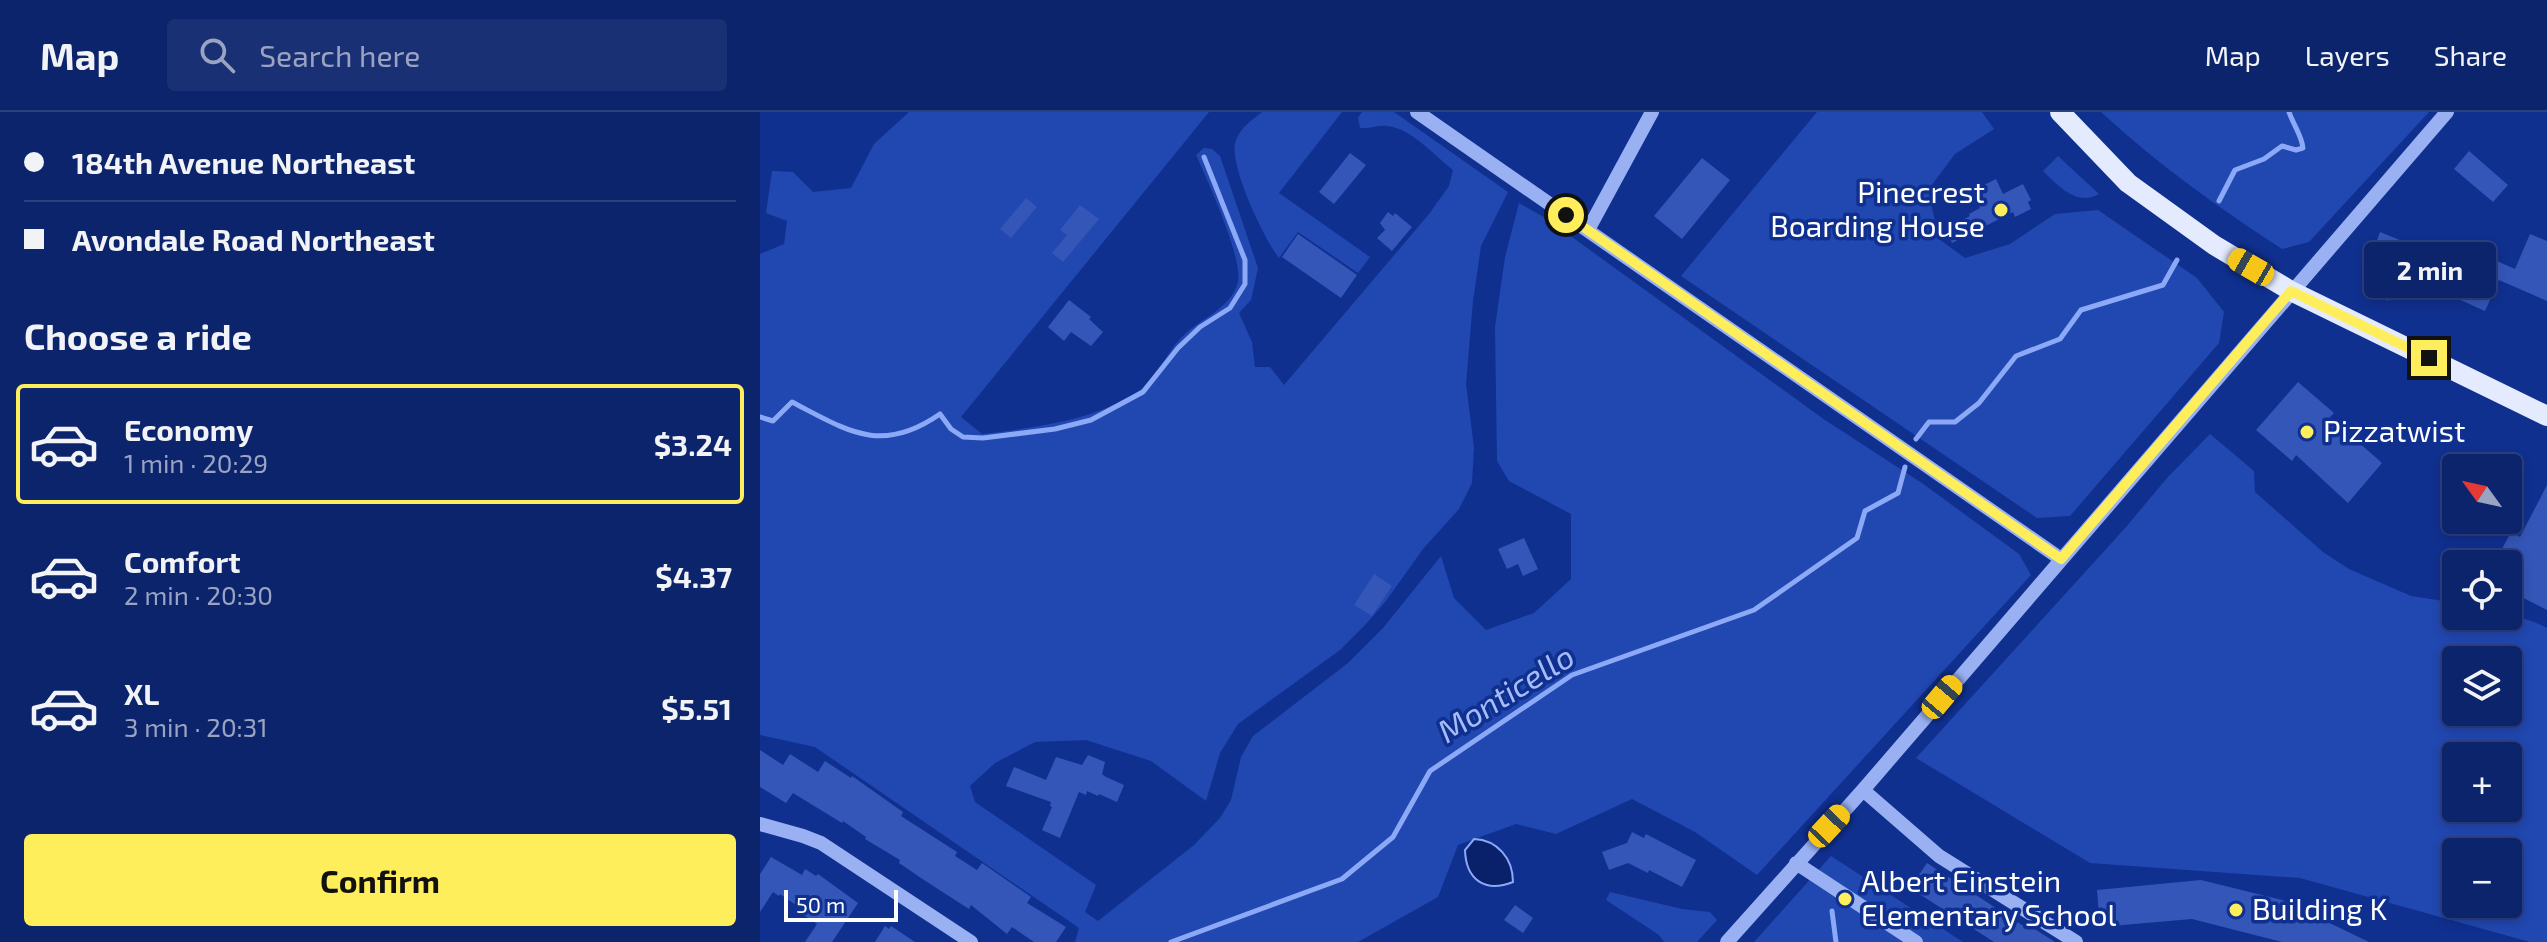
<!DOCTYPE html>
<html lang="en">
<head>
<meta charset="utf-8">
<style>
  body { margin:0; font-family:"Exo 2",sans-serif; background:#1a3074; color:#f1f3f6; height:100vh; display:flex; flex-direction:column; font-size:30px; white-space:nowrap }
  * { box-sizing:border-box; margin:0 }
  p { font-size:26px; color:#9aa4c2 }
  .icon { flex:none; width:44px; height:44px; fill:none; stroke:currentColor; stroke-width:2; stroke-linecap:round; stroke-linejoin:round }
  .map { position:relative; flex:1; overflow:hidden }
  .sheet { display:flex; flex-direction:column; background:#0c246c; width:760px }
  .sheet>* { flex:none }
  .guide { display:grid; align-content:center; height:176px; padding:0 24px; background:#0c246c }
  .needle { width:52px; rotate:303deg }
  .tools { position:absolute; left:1682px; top:342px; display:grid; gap:16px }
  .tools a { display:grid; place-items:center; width:80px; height:80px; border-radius:8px; background:#0c246c; box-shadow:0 4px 12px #0003,0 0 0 2px #2c417f; font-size:40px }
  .scale { position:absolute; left:24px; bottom:20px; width:114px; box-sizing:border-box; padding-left:8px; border:4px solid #fff; border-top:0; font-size:22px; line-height:28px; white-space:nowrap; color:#fff; -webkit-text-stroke:6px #103090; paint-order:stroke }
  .end { position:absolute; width:36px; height:36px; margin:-18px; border:10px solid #ffee5b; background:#111; box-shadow:0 0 0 4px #111 }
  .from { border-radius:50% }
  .bubble { position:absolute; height:56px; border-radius:8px; background:#0c246c; box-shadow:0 4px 12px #0003,0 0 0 2px #2c417f; font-size:26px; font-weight:700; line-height:56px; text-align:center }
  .car { position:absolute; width:24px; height:48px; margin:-24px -12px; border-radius:10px; box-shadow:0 0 6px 2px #0007; background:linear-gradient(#f5c518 24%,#345 0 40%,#f5c518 0 76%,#345 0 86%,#f5c518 0) }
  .guide b { display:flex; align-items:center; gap:28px; height:76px; font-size:30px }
  .guide b+b { border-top:2px solid #2c417f }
  .guide i { width:20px; height:20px; background:#f1f3f6 }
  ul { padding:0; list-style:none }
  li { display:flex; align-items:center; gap:24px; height:120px; margin:0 16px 12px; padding:0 8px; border:4px solid transparent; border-radius:8px }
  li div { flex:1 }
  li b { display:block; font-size:30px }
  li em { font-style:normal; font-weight:700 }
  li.active { border-color:#ffee5b }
  li>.icon { width:72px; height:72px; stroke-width:1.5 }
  h2 { padding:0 24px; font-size:36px; line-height:96px }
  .cta { display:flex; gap:16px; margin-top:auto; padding:16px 24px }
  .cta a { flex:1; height:92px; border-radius:8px; background:#ffee5b; color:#111; font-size:32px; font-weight:700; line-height:92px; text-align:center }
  header { display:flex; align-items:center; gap:48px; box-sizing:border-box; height:112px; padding:0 40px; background:#0c246c; border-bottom:2px solid #2c417f }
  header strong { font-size:38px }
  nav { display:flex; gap:44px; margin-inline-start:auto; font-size:28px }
  .search { width:560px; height:72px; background:#1a3074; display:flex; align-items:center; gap:20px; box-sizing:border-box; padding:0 28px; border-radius:8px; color:#9aa4c2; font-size:30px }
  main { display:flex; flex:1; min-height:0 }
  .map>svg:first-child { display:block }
  .green { fill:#2147b0; fill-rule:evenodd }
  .water { fill:#09216b; stroke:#8ba9f7; stroke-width:2 }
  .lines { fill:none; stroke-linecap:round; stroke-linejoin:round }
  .stream { stroke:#8ba9f7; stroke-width:5 }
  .building { fill:#3456b8 }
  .minor { stroke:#99b1f3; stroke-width:14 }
  .major { stroke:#e5ebff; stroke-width:20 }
  .route { stroke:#ffee5b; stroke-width:10 }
  .poi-dot { fill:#ffee5b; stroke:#103090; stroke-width:3 }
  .labels { text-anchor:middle; stroke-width:7; stroke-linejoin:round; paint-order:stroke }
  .poi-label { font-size:30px; fill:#fff; stroke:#103090; text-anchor:start }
  .water-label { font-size:32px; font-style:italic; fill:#a5bcfa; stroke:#103090 }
</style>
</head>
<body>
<header>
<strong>Map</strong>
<div class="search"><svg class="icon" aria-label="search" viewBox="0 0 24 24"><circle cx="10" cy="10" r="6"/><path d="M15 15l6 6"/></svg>Search here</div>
<nav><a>Map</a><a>Layers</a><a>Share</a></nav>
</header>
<main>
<section class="sheet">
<div class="guide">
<b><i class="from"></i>184th Avenue Northeast</b>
<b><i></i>Avondale Road Northeast</b>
</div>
<h2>Choose a ride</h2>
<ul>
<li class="active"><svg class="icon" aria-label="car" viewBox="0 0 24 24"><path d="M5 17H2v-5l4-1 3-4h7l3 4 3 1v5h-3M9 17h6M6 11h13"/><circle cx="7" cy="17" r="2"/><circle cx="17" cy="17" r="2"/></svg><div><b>Economy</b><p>1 min · 20:29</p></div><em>$3.24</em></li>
<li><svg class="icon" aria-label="car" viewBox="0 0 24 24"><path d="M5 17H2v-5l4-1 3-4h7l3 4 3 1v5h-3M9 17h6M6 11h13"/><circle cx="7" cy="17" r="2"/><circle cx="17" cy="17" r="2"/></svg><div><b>Comfort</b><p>2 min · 20:30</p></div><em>$4.37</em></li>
<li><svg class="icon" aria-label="car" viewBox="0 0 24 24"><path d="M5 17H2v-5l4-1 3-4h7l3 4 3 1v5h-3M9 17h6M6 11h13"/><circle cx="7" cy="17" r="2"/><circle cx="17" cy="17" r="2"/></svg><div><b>XL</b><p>3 min · 20:31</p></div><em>$5.51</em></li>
</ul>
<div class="cta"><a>Confirm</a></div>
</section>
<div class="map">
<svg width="1787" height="830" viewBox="0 0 1787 830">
  <rect width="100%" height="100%" fill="#103090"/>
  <path class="green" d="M149 0H449L201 305 222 322C273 316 338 308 380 278 397 265 407 240 422 225 439 207 471 197 478 170 483 146 447 67 436 43L444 36 452 37 460 44 498 156 491 188 479 201 492 230 495 255H510L524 273 669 102 689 74 693 58C675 44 651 16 627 14 618 13 610 17 600 16L598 6 602 0H634L748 80 721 134 713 189 706 272 714 336 712 371 699 397 663 437 626 489 606 512 580 538 478 612 460 641 446 689 391 649 326 628 275 630 235 651 210 674 215 690 336 773 325 800 338 809 434 733 460 706 471 688 481 645 493 624 588 551 623 516 681 444 694 486 726 518 774 501 811 467V402L749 369 737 349 735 215 745 145 759 91 787 107 1065 308 1162 371 1259 442 1271 463 997 763 935 720 872 687 796 722 756 712 698 733 678 785 598 830H315L319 816 55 635 0 623V142L24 132 27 109 6 101 12 59 33 60 53 80 91 76 114 32Z
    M502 0H582L519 81 610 145 598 161 538 120 519 146C504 127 467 50 476 28 481 15 492 8 502 0Z
    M1057 0H1222L1234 17 1195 42 1168 78 1179 127 1205 146 1250 132 1295 102 1338 98 1437 166 1464 200 1459 231 1310 404 1277 406 921 164Z
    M1341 0H1669L1549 130 1522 137C1458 95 1397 52 1341 0Z
    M1298 44 1339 82C1317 95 1297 73 1283 59Z
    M1450 322 1494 359 1495 380 1563 440 1589 457 1651 484 1696 491V504C1730 504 1756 499 1787 516V830H1770L1540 766 1330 751 1156 646 1366 415 1407 366ZM1696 548H1748V600H1696ZM1696 644H1748V696H1696ZM1696 740H1748V792H1696Z
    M1071 744 1203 830H994Z
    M850 780 922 797 950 800 957 808 937 830H904L899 823 846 788Z"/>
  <path class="water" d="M714 727C737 728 753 746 753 770 725 781 706 768 705 738Z"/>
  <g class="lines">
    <path class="stream" d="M1459 89 1475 58 1504 47 1522 34 1536 38 1543 36C1542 24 1533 12 1529 0
      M0 305 13 309 32 290C88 319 121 343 180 302L191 317 203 325 223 326 295 317 331 308 383 280 418 236 440 215 470 196 485 172V148L444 45
      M1156 327 1169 310H1195L1219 291 1256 244 1300 227 1321 198 1403 173 1417 148
      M1072 799 1076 830
      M411 830 582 767 633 725 670 659 812 563 994 498 1097 426 1105 399 1138 381 1145 355"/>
  </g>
  <path class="building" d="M1709 39 1748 73 1733 90 1694 57Z
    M590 41 606 53 574 92 559 80Z
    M942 46 970 68 922 127 894 104Z
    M1236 67 1243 82 1263 72 1271 88 1268 90 1271 97 1255 105 1253 100 1192 131 1185 117 1210 104 1209 102 1220 96 1214 85 1224 80 1222 74Z
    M266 86 277 95 251 126 240 117Z
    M320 93 339 107 303 150 292 141 307 123 300 118Z
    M628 100 633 104 635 101 652 115 632 139 617 126 625 118 620 111Z
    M1620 120 1652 133 1628 189 1613 183 1627 148 1612 142Z
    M538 122 597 163 581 186 522 145Z
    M1770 122 1787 129V189L1739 168 1725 199 1685 181 1705 135 1755 157Z
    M309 188 331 205 329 207 343 220 331 234 311 220 304 229 288 215Z
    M1538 270 1574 301 1570 305 1622 351 1588 391 1536 343 1532 349 1496 318Z
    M1787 373V498L1748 478V449L1751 442 1742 437 1751 420 1760 425Z
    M764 426 778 457 763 464 758 452 747 457 738 437Z
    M614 462 632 474 612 504 594 493Z
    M0 638 23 653 30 642 58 660 65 649 91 666 92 664 143 700 141 704 197 740 195 744 217 758 222 751 271 785 267 791 306 815 296 830H274L252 815 247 822 211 793 209 797 164 768 139 751 140 748 105 727 106 725 83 709 82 711 33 681 26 691 0 675Z
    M328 643 345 650 342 662 346 665 364 673 357 690 339 682 338 684 327 679 326 683 319 680 300 726 282 718 292 695 290 694 291 690 246 674 254 655 286 668 296 645 322 653Z
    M872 720 884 726 886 722 936 748 922 775 889 758 888 761 868 751 849 758 842 740 867 731Z
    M11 745 42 763 45 757 56 764 58 762 98 791 72 830H45L57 812 38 799 40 796 20 782 19 784 13 780 0 800V762Z
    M1167 751 1265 815 1267 812 1295 830H1234L1150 776Z
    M1441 768 1522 788 1609 830H1522L1432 807 1340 815 1337 778Z
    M755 793 773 806 763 821 744 808Z
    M125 814 129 817 131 814 155 830H115Z"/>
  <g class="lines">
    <path class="minor" d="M657 0 1301 447
      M828 118 892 0
      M1103 678 1179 744 1316 830
      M0 712 43 724 61 731 211 830
      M1036 751 1156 830
      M967 830 1103 678 1687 0"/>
    <path class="major" d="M1300 0 1368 71 1454 133 1531 179 1787 304"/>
  </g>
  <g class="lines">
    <path class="route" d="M806 103 1301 447 1531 179 1669 246"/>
  </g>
  <g class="poi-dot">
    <circle cx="1241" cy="98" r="8"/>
    <circle cx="1547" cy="320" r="8"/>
    <circle cx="1085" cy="787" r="8"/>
    <circle cx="1476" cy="798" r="8"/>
  </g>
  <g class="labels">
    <g class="poi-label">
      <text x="1225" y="91" text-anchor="end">Pinecrest<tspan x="1225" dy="34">Boarding House</tspan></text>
      <text x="1563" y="330">Pizzatwist</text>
      <text x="1101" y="780">Albert Einstein<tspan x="1101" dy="34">Elementary School</tspan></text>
      <text x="1492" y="808">Building K</text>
    </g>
    <g class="water-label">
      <text transform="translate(746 582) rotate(-32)" y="11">Monticello</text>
    </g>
  </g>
</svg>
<div class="tools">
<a><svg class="needle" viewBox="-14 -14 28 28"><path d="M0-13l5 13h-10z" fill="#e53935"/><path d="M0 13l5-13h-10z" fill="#9aa4c2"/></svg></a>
<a><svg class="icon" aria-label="locate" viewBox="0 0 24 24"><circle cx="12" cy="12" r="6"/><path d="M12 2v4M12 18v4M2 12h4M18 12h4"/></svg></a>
<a><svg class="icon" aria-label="layers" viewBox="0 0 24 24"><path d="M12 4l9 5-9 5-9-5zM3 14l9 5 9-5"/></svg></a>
<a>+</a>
<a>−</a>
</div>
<div class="scale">50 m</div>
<i class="end from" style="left:806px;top:103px"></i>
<i class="end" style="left:1669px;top:246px"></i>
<div class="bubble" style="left:1604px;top:130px;width:132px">2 min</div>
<i class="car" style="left:1491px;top:155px;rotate:300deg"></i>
<i class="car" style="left:1182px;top:585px;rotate:40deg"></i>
<i class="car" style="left:1069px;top:714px;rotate:43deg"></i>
</div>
</main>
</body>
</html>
